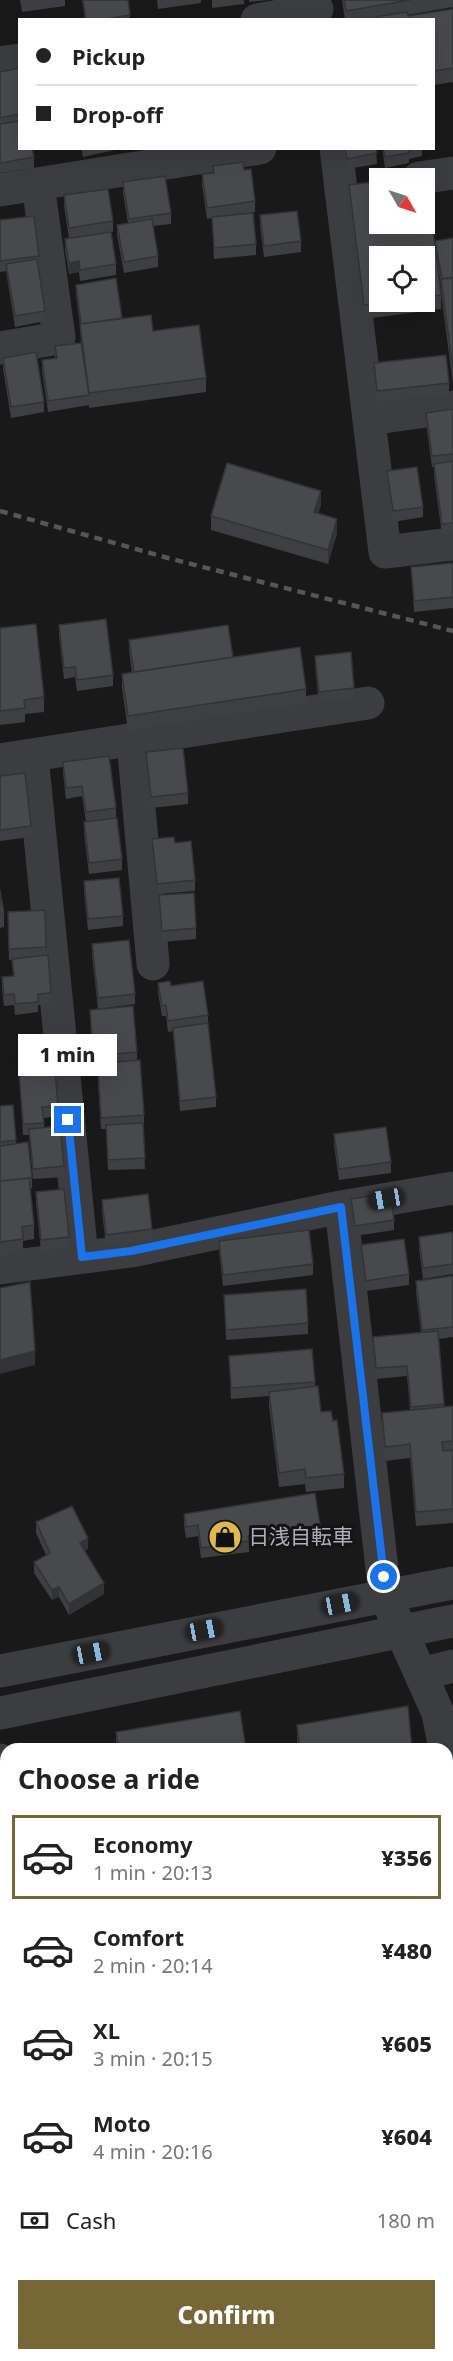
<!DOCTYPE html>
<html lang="en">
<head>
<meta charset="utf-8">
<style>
  body { margin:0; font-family:"Noto Sans","Noto Sans JP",sans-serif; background:#f2f2f2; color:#222; height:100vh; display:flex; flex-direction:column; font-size:22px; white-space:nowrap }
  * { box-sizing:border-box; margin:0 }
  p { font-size:20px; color:#767676 }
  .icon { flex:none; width:33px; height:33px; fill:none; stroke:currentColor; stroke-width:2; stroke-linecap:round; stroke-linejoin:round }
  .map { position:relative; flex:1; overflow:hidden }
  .details { position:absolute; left:0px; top:1743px; width:453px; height:618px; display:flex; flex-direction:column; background:#fff; border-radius:18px 18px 0 0; box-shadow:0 6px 24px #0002 }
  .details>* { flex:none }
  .hud { position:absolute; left:18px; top:18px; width:417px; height:132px; border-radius:0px; box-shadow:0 6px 24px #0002; display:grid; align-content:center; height:132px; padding:0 18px; background:#fff }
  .needle { width:39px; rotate:129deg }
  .fabs { position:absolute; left:369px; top:168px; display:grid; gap:12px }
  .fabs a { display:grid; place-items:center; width:66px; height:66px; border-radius:0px; background:#fff; box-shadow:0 6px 24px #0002; font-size:30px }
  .end { position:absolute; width:27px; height:27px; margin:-14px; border:8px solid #1a73e8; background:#fff; box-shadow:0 0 0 3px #fff }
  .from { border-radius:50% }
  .bubble { position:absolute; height:42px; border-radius:0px; background:#fff; box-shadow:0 6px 24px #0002; font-size:20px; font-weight:800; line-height:42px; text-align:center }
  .car { position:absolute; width:18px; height:36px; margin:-18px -9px; border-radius:8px; box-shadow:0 0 4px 2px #0007; background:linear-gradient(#222 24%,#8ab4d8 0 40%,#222 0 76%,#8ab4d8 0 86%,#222 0) }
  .hud b { display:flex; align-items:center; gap:21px; height:57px; font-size:22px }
  .hud b+b { border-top:2px solid #e0e0e0 }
  .hud i { width:15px; height:15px; background:#222 }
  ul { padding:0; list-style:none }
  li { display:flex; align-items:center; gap:18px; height:84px; margin:0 12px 9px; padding:0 6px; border:3px solid transparent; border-radius:0px }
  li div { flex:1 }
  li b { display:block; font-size:22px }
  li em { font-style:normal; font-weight:800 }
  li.on { border-color:#776636 }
  li>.icon { width:54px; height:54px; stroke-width:1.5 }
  h2 { padding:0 18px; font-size:27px; line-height:72px }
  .pay { display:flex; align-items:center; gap:15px; height:66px; padding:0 18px; font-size:22px }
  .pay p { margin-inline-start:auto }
  .cta { display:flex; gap:12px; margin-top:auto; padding:12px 18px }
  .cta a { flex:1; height:69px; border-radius:0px; background:#776636; color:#fff; font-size:24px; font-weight:800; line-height:69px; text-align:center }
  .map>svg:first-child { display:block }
  .water { fill:#343a42 }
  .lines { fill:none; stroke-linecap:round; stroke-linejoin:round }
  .minor { stroke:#3c3d41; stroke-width:33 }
  .rail { stroke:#55565c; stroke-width:4.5; stroke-dasharray:8 6; stroke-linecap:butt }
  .wall { fill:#3e3f42; fill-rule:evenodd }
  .shaded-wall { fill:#323336 }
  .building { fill:#48494d; stroke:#323336; stroke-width:1.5 }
  .route { stroke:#1a73e8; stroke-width:8 }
  .labels { text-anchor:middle; stroke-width:6; stroke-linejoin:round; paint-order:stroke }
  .poi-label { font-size:21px; fill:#adafb9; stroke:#141415; text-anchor:start }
</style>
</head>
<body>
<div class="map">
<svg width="453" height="2361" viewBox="0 0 453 2361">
  <rect width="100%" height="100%" fill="#19191a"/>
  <path class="water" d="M361 2355H437V2361H361Z"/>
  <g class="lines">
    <path class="minor" d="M257 20 317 9
      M0 63 20 60
      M336 148 385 552 453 544
      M419 178 453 173
      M0 190 260 148
      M0 348 59 338 38 184
      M369 419 453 407
      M133 741 153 964
      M32 756 82 1257
      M0 760 368 703
      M341 1207 385 1595 438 1713 445 1749
      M0 1268 131 1251 341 1207 453 1188
      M0 1671 453 1583
      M421 1674 453 1666
      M0 1713 453 1621
      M0 1760 6 1797
      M447 1762 453 1796
      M0 2238 6 2237
      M97 2355 98 2361
      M229 2355 230 2361"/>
    <path class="rail" d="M0 511 168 558 453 631"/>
  </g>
  <path class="wall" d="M20 0H65V6L22 12Z
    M82 0H128L130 20H85Z
    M157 0H201V3L158 9Z
    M212 0H244V4L212 8Z
    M249 0H269L249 2Z
    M342 0H453V7L407 15 408 16 453 9V82L434 85V20H345Z
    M20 68V148L34 157V168L0 173V72Z
    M81 148H124L83 157Z
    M343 148H376L377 164 347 169Z
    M382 148H422V156L409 159V163L385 168Z
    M213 166 244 170 255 201V212L242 214 256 244V255L214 259 212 218 207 219 202 185V174L213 173Z
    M123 182 171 213V224L153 226 158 256V267L124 273 117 235V225L128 223 123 193Z
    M349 185 435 249V241L453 238V384L441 293V287L437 259 441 295V309L364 319 349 199ZM424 256V302H380Z
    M64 195 113 221V232H111L116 264V275L80 281 79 272 69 274 65 250V239L69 238 64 206Z
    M260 215 301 241V252L264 257 260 226Z
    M0 220 39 256V267H38L45 311V321L15 327 6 271 0 272Z
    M116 278 122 319 153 331 206 378V392L89 408V402V405L48 412 42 371V360L55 359V346L81 343 80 325 76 295V285Z
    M3 358 44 402V412L11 418 3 369Z
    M374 363 449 383V394L377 402 374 374Z
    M453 409V533L442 535 434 475V467H432L426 423V413Z
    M387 471 423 507V517L393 522 387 482Z
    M321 505 318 513 337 533 328 564 211 530V516Z
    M453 563V608L414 612 411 567Z
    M59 625 113 675V686L77 691 75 677 64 679 59 636Z
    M0 628 44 697V712L25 714V722L0 725Z
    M129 640 233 657 306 689V703L128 731 122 688V674L132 673 129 650Z
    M315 656 354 688V699L319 703 315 666Z
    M146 752 188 793V804L151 808 146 763Z
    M63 762 116 808V818L122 859V870L89 874 84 833V822H86L82 796 66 799 63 773Z
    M0 776 31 826V837L0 841Z
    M152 839 175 843 195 880V891L157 894 152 850Z
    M84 881 123 916V926L88 930 84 892Z
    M0 890 4 913V927L0 928Z
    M159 895 196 928V939L162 942Z
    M45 910 46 956 51 993V1004L38 1005V1012L15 1015 14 1005 4 1006 2 988V977L13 976 12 960H9L8 922Z
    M92 944 135 994V1004L98 1009 92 955Z
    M158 983 171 986 208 1015V1025L216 1097V1107L180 1111 173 1031 168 1032 166 1016H162L158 993Z
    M90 1010 137 1052V1060L144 1115V1125L143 1126 145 1169 108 1170 106 1129H101L98 1082V1071H104V1065L93 1066Z
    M19 1072 58 1106V1116L44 1118V1127L64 1166V1177L33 1179 29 1135H23Z
    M13 1105 16 1144 32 1178V1188L30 1189 34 1225V1239L23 1241V1253L0 1256V1106Z
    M334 1134 391 1162V1173L339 1180 334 1145Z
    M36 1192 69 1237V1248L41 1251 36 1203Z
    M351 1199 394 1220V1230L355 1236 351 1209Z
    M102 1200 152 1229V1240L106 1246 102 1211Z
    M453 1232V1274L423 1279 419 1248V1237Z
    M219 1241 313 1264V1275L223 1286 219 1251Z
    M361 1245 409 1274V1285L366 1291 361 1255Z
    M453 1276V1337L439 1339 444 1407 453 1406V1523L416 1526 410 1458 385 1461 382 1427V1413L410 1410 407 1376 376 1379 373 1337 421 1332 416 1292V1281Z
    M224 1295 308 1323V1334L226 1340Z
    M229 1356 315 1382V1386L321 1412 333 1421 344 1474V1488L306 1492 305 1484 279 1487 269 1406V1396L231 1399Z
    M184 1514 320 1525V1535L249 1546V1552L201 1558 198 1536 186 1538 184 1525Z
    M36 1522 88 1549 84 1551 104 1594 69 1615 59 1597 52 1600 34 1573V1562L46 1555 36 1533Z
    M297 1725 412 1749H298L297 1739Z
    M116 1732 246 1749H116Z
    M6 1928V2011L0 2012V1929Z
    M453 1965V2036H447V1966Z
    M6 2168V2217L0 2218V2169Z"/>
  <path class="shaded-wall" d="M79 261V272L69 274V263Z
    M321 491V505L314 526V512Z
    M337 519V533L328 564V550Z
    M35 1351V1365L0 1374V1360Z
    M88 1538V1549L80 1554V1543Z
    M104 1583V1594L69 1615V1604Z
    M59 1587V1597L52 1600V1590Z"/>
  <path class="building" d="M83 0H128L130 15 101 20H86Z
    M344 0H410L346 11Z
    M453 9V68L434 71V20H376V17L407 12 408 16Z
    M20 68V114L0 118V72Z
    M20 121V148H32L34 157 0 163V124Z
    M345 148H376L377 153 347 159Z
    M383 148H408L409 153 385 157Z
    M243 162 244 170 251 169 255 201 207 208 202 174 214 173 213 166Z
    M165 176 171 213 129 219 123 182Z
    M417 176V178H399Z
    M380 181V224H424V198L429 197 441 295 424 297V256H380V302H391L364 305 349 185Z
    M108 189 113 221 69 228 64 195Z
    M297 211 301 241 264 246 260 215Z
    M253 213 256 244 214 248 212 217Z
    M34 216 39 256 0 261V220Z
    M152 219 158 256 124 262 117 225Z
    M111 232 116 264 80 270 79 261 69 263 65 239Z
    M453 238V277L442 279 435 241Z
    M37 259 45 311 15 316 6 264Z
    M116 278 122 318 81 324 76 285Z
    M453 278V370L441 279Z
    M151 315 153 331 199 325 206 378 89 393 80 324Z
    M81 343 89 395 48 401 42 360 57 358 55 346Z
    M36 352 44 402 11 407 3 358Z
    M446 355 449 383 377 391 374 363Z
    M453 409V454L432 456 426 413Z
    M453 461V523L442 524 434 464Z
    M227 463 321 491 314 512 337 519 328 550 211 516Z
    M417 467 423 507 393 511 387 471Z
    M453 563V597L414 601 411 567Z
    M106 619 113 675 77 680 75 667 64 668 59 625Z
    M36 624 44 697 24 700 25 708 0 711V628Z
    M228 625 233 657 134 672 129 640Z
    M300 647 306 689 128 716 122 674Z
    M351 652 354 688 319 692 315 656Z
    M183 748 188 793 151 797 146 752Z
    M109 756 116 808 86 812 82 786 66 788 63 762Z
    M25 773 31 826 0 830V776Z
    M117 818 122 859 89 863 84 822Z
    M174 837 175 843 191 841 195 880 157 884 152 839Z
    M119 878 123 916 88 919 84 881Z
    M0 890 4 913 0 914Z
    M194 893 196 928 162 931 159 895Z
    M45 910 46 947 9 949 8 912Z
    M129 940 135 994 98 998 92 944Z
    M48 955 51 993 38 994V1002L15 1004 14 994 4 995 2 977 14 976 12 959Z
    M170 981 171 986 203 981 208 1015 168 1021 166 1005 162 1006 158 983Z
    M133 1006 137 1052 93 1056 90 1010Z
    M208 1023 216 1097 180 1101 173 1028Z
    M140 1060 144 1115 101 1118 98 1071H105L104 1063Z
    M55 1069 58 1106 42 1107 44 1123 23 1124 19 1072Z
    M13 1105 16 1140 0 1142V1106Z
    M143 1123 145 1158 108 1160 106 1125Z
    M60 1126 64 1166 33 1169 29 1129Z
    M386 1127 391 1162 339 1169 334 1134Z
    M28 1142 32 1178 0 1181V1146Z
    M29 1178 34 1225 22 1227 23 1239 0 1242V1181Z
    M64 1189 69 1237 41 1240 36 1192Z
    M390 1193 394 1220 355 1226 351 1199Z
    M148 1194 152 1229 106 1235 102 1200Z
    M309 1230 313 1264 223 1275 219 1241Z
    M453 1232V1264L423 1268 419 1237Z
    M404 1239 409 1274 366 1281 361 1245Z
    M453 1276V1327L422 1330 416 1281Z
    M30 1282 35 1351 0 1360V1288Z
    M306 1289 308 1323 226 1330 224 1295Z
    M438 1331 444 1404 411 1407 407 1366 376 1368 373 1337Z
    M312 1349 315 1382 231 1388 229 1356Z
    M318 1386 321 1412 331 1411 333 1421 337 1420 344 1474 306 1478 305 1469 279 1473 269 1392Z
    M453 1406V1441L442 1442 443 1451 453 1450V1509L416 1512 410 1444 385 1447 382 1413Z
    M315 1493 320 1525 248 1536 249 1541 201 1548 198 1525 186 1527 184 1514Z
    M72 1506 88 1538 80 1543 104 1583 69 1604 59 1587 52 1590 34 1562 50 1553 36 1522Z
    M408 1706 412 1749H300L297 1725Z
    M240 1711 246 1749H119L116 1732Z
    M6 1928V1995L0 1996V1929Z
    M453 1965V2022H447V1966Z
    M6 2168V2203L0 2204V2169Z
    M157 2355H185L186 2361H158Z
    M236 2355H289L290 2361H237Z"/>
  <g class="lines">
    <path class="route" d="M68 1120 82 1257 131 1251 341 1207 384 1577"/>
  </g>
  <defs>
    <g id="shop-disc" transform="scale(1.725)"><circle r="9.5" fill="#deba4e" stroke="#141415"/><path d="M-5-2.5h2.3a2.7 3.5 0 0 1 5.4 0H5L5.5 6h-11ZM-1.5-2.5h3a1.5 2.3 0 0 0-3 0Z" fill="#111"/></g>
  </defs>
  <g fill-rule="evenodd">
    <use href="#shop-disc" x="225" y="1537"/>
  </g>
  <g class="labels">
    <g class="poi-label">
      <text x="248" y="1544">日浅自転車</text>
    </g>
  </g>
</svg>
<div class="fabs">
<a><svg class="needle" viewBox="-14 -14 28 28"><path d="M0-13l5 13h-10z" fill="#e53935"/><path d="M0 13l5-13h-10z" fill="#767676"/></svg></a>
<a><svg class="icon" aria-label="locate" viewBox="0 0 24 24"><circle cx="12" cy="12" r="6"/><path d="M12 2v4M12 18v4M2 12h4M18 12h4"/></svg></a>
</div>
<i class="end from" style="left:384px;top:1577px"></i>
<i class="end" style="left:68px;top:1120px"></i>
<div class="bubble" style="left:18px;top:1034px;width:99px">1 min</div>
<i class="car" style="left:386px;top:1199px;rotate:260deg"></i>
<i class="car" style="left:340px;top:1604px;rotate:79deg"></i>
<i class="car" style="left:204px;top:1630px;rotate:79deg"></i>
<i class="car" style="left:91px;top:1653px;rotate:79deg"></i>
<div class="hud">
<b><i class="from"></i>Pickup</b>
<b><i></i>Drop-off</b>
</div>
<section class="details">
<h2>Choose a ride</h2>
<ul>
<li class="on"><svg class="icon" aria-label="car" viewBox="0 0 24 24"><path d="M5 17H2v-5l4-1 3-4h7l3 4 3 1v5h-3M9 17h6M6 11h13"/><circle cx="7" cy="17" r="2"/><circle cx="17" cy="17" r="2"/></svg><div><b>Economy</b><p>1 min · 20:13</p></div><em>¥356</em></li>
<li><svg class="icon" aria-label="car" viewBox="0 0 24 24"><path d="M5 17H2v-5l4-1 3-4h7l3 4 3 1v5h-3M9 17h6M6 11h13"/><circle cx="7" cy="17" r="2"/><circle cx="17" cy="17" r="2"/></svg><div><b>Comfort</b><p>2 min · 20:14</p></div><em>¥480</em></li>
<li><svg class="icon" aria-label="car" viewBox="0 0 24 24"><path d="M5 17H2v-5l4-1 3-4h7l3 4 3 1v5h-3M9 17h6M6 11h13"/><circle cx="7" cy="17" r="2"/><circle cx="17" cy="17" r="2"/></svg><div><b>XL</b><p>3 min · 20:15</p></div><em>¥605</em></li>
<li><svg class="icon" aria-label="car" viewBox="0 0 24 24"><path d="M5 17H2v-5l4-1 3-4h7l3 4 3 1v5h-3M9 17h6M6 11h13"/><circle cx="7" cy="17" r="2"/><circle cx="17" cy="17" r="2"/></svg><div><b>Moto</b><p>4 min · 20:16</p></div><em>¥604</em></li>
</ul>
<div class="pay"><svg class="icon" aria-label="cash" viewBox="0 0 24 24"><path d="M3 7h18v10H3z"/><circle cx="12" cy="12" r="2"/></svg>Cash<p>180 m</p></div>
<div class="cta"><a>Confirm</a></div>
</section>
</div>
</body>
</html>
